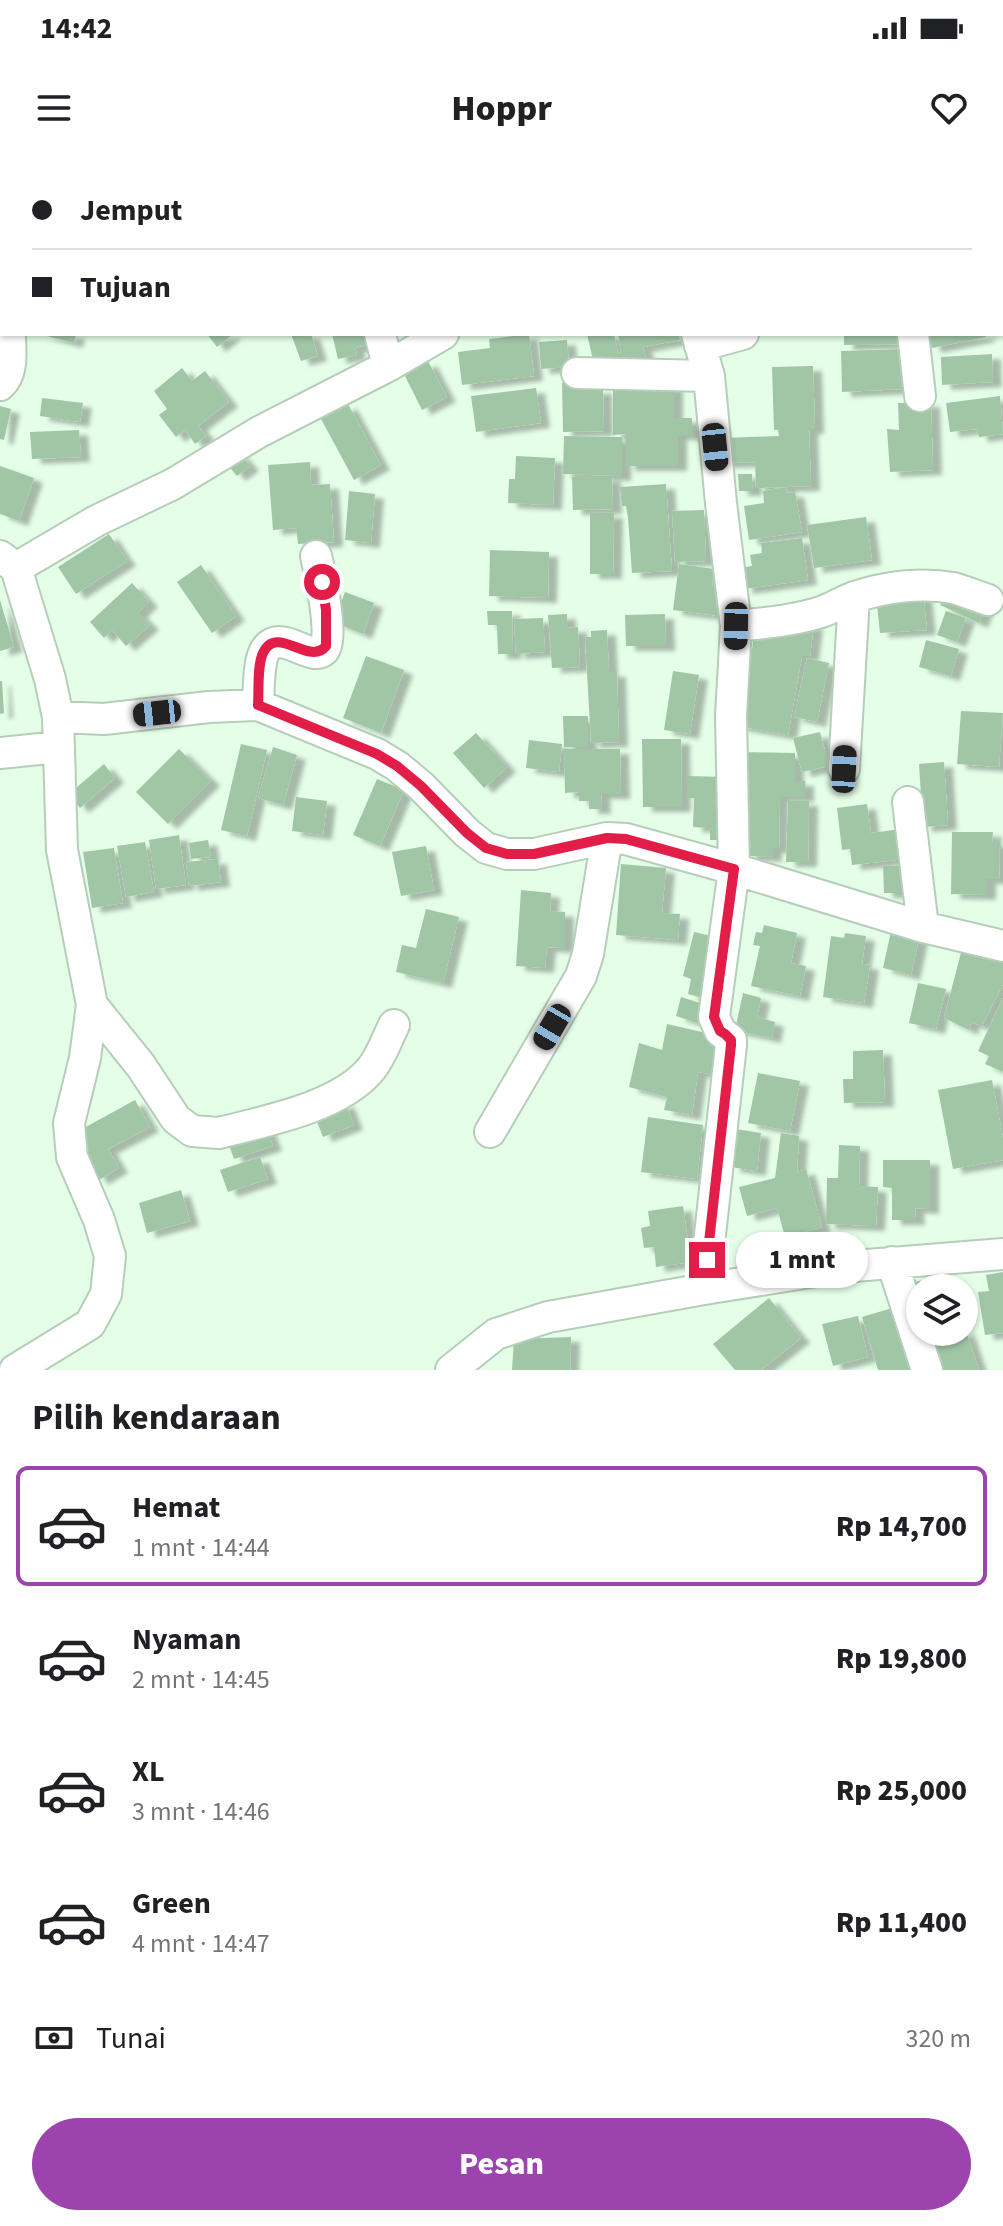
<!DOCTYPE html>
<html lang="id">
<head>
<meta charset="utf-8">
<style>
  body { margin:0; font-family:"Source Sans 3",sans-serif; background:#f6f6f6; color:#202124; height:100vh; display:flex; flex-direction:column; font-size:30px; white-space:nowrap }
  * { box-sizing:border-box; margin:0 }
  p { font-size:26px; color:#757577 }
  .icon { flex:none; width:44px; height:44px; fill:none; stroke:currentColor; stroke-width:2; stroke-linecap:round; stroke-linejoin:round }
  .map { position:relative; height:1210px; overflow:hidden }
  .sheet { display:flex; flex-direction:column; background:#fff; flex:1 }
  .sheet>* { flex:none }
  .guide { position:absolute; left:0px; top:0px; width:1004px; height:176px; box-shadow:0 2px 6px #0004; display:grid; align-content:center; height:176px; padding:0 32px; background:#fff }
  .tools { position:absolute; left:906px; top:1114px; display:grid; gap:16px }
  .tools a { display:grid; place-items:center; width:72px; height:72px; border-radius:50%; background:#fff; box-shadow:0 2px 6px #0004; font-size:40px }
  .end { position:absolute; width:36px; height:36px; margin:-18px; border:10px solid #e11d48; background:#fff; box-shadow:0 0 0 4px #fff }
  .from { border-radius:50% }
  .bubble { position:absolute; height:56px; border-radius:28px; background:#fff; box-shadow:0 2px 6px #0004; font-size:26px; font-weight:800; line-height:56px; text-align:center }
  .car { position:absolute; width:24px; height:48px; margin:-24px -12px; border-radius:10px; box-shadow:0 0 6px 2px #0007; background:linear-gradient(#222 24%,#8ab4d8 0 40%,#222 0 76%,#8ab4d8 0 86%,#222 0) }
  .guide b { display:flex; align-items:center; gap:28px; height:76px; font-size:30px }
  .guide b+b { border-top:2px solid #e0e0e0 }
  .guide i { width:20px; height:20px; background:#202124 }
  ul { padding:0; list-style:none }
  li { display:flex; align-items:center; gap:24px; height:120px; margin:0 16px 12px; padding:0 16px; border:4px solid transparent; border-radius:12px }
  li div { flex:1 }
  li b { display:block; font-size:30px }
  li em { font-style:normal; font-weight:800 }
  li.on { border-color:#9d43ae }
  li>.icon { width:72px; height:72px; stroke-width:1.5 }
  h2 { padding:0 32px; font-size:36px; line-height:96px }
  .pay { display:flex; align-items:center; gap:20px; height:88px; padding:0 32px; font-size:30px }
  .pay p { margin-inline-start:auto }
  .action { display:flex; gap:16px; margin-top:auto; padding:16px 32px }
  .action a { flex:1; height:92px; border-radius:48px; background:#9d43ae; color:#fff; font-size:32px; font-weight:800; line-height:92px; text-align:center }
  .status { display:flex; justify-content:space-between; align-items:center; height:56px; padding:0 40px; background:#fff; direction:ltr }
  .status svg { height:22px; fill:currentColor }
  header { display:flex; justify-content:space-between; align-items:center; height:104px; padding:0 32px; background:#fff; font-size:36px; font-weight:800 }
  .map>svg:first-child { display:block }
  .building { fill:#a0c6a6; filter:url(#shadow) }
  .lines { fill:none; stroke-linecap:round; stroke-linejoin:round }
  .minor-casing { stroke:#b6ceb9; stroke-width:34 }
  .minor { stroke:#fff; stroke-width:30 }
  .route { stroke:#e11d48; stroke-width:10 }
</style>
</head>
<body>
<div class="status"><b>14:42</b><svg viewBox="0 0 49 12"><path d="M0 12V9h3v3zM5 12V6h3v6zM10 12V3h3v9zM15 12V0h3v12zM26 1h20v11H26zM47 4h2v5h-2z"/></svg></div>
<header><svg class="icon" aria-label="menu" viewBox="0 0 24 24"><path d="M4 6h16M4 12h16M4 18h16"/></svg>Hoppr<svg class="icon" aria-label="heart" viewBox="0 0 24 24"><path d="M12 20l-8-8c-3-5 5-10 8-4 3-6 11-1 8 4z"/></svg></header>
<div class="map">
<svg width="1003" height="1210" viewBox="0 0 1003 1210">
  <defs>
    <filter id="shadow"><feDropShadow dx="9" dy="5" stdDeviation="2" flood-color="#0004"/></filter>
  </defs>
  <rect width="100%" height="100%" fill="#e4fee8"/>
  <path class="building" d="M39 174H76L74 183Z
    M207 174H233L217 187Z
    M291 174H311L318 196 301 201Z
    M332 174H367L370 184 355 188 357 195 338 199Z
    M529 174 534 216 462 225 458 192 490 188 489 179Z
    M587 174H614L618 193 621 192 618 174H679L680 180 643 187 647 203 595 209Z
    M844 174H904V184L844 185Z
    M929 174H985L986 177 932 188Z
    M567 180 569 207 541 209 539 182Z
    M901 189 903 229 842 232 841 191Z
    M992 194 993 222 942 225 941 197Z
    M414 199 418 206 428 201 447 237 422 250 400 206Z
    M813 206 815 269H809L811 326 756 328 755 302 723 303 721 278 779 276 778 270H774L772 207Z
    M182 208 192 221 205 211 229 242 198 266 206 276 195 284 185 270 176 277 159 255 167 249 154 231Z
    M585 222V229H603L604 271 563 272 562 223Z
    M613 225H674V258H692V275H678V306H626V274L613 275Z
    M536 228 541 263 476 272 471 236Z
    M1000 236 1003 274 979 277 977 269 950 272 946 243Z
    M42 238 83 243 80 262 40 256Z
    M931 242 933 310 890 312 887 269 899 270 898 243Z
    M348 244 381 305 354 320 321 259Z
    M0 246 11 249 4 280 0 279Z
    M79 270 81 297 32 299 30 272Z
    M564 276 622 277V316L563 314Z
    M239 293 250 306 237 316 226 303Z
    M516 296 555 298 553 345 508 343 509 319H515Z
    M310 302 311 325 330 324 334 382 298 384 296 368 273 370 268 305Z
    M0 306 34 318 19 361 0 354Z
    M738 314H752L753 331H739Z
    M572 317H612L613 349 573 350Z
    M666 324 672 411 632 413 628 358 626 346H622L620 327Z
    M786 327 787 333 795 332 802 372 749 380 744 346 764 343 763 331Z
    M349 331 375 334 371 383 345 380Z
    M704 350 706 401 675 402 672 351Z
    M590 353H614L613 414H590Z
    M866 357 872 400 814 408 807 365Z
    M109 374 127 401 76 434 58 407Z
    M802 378 808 420 744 429 740 408 752 406 750 395 762 393 761 383Z
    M490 390 549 392 548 438 489 436Z
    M679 404 714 409 712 425 723 427 719 456 673 450Z
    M201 405 236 456 212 473 177 422Z
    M132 423 149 442 138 453 150 465 126 486 112 470 104 478 90 462Z
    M950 429 987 442 979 463 940 445Z
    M345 432 374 443 363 474 334 462Z
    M923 433 927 470 880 473 876 436Z
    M0 440 14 487 0 491Z
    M487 451H512L513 494H498L497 465H488Z
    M946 451 966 458 957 482 937 475Z
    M567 454V468L578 467 580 507 552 508 548 455Z
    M665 454 666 486H626L625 455Z
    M543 458 545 492 516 494 514 459Z
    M814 464 810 496H802L788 575 738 566 749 489 752 490 755 466Z
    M607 470 609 512H617L619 582 591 583 585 477H591V471Z
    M926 480 959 489 951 516 919 507Z
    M366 496 404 510 381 573 343 558Z
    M807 498 829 503 817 562 794 557Z
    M673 511 699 515 690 574 664 570Z
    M0 521H2L4 553 0 554Z
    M961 551 1003 553 999 607 957 604Z
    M563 556H588V587H564Z
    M820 572 829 606 802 612 793 578Z
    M476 573 507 607 484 628 453 593Z
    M642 579H681L682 647H643Z
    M529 580 562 584 559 612 526 608Z
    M241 584 267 590 247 676 221 670Z
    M273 587 297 595 283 645 258 638Z
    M179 589 211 621 168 664 136 632Z
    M564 589H620L621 634H601L602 649H589V641H579V632L565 633Z
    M740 592 795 593V621H805V637H780L779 688H773V697L747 696 748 634H739Z
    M944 602 948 665 923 667 919 604Z
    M104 604 115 618 80 648 69 634Z
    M687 616 726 617V680H710V668L693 667 694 638H687Z
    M377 619 404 630 380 686 353 675Z
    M296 637 327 641 323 675 292 671Z
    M788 641H809L808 702H786Z
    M867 644 871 673 901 669 905 699 852 705 850 689 842 690 837 648Z
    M952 672H993L992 682H1000L999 719H987V735L951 734Z
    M179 675 186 725 156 729 149 680Z
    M208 680 211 697 191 699 189 683Z
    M145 682 154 732 126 737 117 686Z
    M426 686 434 730 401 736 392 692Z
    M114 688 123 743 92 748 83 692Z
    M218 699 221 722 189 726 186 702Z
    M621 704 666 708 662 753 680 754 678 780 616 775Z
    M883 706H900V733H884Z
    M521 730 551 733 550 751 565 752V788L547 787 545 808 516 806Z
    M426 749 459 757 443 823 396 812 402 785 416 788Z
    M764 765 797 773 791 803 806 806 800 836 751 826 760 786 753 785 756 772 762 773Z
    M892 767 920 774 911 815 883 808Z
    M694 772 720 778 706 839 688 834 691 819 683 816Z
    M845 773 866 776 862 804 870 805 864 843 823 837 831 776 844 778Z
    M963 785 1003 800V824L982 866 971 862 969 870 944 858Z
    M918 823 946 829 936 869 909 863Z
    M743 833 761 838 757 857 775 862 772 878 735 870Z
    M681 837 706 845 701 864 676 856Z
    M1003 838V912L985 904 989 896 978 891Z
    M667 864 728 878 721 916 698 912 692 955 664 950 667 937 629 927 639 883 662 890Z
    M883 890 885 942 844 943 843 919H853V891Z
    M758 913 800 921 790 971 748 963Z
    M992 920 1003 978V1000L953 1009 938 930Z
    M135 940 150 967 108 989 119 1008 99 1020 73 974Z
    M345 942 354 965 323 977 314 954Z
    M648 957 703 965 697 1019 641 1012Z
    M265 964 273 986 234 999 226 977Z
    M736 969 761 973 757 1011 731 1007Z
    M781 973 799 976 797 1012 806 1009 822 1067 785 1077 777 1048 747 1056 739 1027 775 1018Z
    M839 985 860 986 859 1026 878 1027 876 1066 826 1064 827 1018H838Z
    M260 997 268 1019 228 1032 220 1010Z
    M883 1000H930V1049L915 1048 916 1060H892V1028L883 1027Z
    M181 1030 190 1061 147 1073 139 1043Z
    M683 1046 691 1102 656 1107 654 1087 644 1088 641 1068 650 1066 648 1051Z
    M1003 1112V1173L985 1175 978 1132 989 1131 986 1115Z
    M947 1116 951 1128H920V1154L908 1123Z
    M769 1138 801 1178 761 1210H735L713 1184Z
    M899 1146 920 1210H878L862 1157Z
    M858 1156 868 1197 833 1206 822 1164Z
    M964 1165 979 1210H939L926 1172H964Z
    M571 1177 570 1210H512L514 1179Z"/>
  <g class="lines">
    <g class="minor-casing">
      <path id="minor" d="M94 0 95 2
        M640 0 641 2
        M1002 85 1003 84
        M380 174 388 206
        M697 174 709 216 721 343 736 466 731 556 734 709 714 857 720 871 731 880V885L704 1129
        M913 174 920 236
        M700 186 743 174
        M577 213 709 216
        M0 225C14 213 10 191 10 174
        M0 396 16 408 50 519 58 557 104 559 209 547 258 545 377 594 397 606 421 626 467 673 486 688 507 694H534L607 678 626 679 734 709 923 767 1003 786
        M16 408 96 361 173 324 259 272 388 206 443 174
        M736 466C765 463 793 461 821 452 833 448 843 441 855 437 885 427 921 422 953 428 964 431 976 436 988 440
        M258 545C259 531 258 500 266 489 282 468 311 503 324 490 334 478 320 412 316 396
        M0 593 59 587
        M844 609 854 437
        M908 642 923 767
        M92 845 141 906 176 959 192 971 219 973C266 961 340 947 371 909 381 897 387 879 394 865
        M490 972 581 816 588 794 607 678
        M892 1102 927 1210
        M15 1210 90 1164 106 1134 110 1096 99 1060 72 997 69 963 85 898 92 845 62 690 58 557
        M451 1210 496 1174 548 1157 704 1129 842 1107 1003 1094"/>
    </g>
    <use href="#minor" class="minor"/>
  </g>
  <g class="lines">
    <path class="route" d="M322 422 326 450V486C309 507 277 463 263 493 257 505 259 532 258 545L377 594 397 606 421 626 467 673 486 688 507 694H534L607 678 626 679 734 709 714 857 720 871 725 874 731 880V885L707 1100"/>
  </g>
</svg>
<div class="tools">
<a><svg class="icon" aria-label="layers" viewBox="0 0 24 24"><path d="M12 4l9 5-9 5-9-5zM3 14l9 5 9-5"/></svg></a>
</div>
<i class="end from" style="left:322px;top:422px"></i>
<i class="end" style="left:707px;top:1100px"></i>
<div class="bubble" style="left:736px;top:1072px;width:132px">1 mnt</div>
<i class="car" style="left:715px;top:287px;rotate:174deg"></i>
<i class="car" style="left:736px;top:466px;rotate:181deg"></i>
<i class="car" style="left:157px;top:553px;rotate:264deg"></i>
<i class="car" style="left:844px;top:609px;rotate:3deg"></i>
<i class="car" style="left:552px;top:867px;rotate:210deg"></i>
<div class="guide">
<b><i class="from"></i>Jemput</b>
<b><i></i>Tujuan</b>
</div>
</div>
<section class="sheet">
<h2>Pilih kendaraan</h2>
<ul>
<li class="on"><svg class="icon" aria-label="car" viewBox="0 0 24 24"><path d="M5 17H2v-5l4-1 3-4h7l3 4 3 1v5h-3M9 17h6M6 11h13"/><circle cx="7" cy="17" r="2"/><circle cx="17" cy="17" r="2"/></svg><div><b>Hemat</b><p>1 mnt · 14:44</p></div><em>Rp 14,700</em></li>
<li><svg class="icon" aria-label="car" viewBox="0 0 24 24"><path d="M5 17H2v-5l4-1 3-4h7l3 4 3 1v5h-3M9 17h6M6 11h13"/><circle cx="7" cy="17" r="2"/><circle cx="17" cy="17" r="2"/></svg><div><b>Nyaman</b><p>2 mnt · 14:45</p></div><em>Rp 19,800</em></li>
<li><svg class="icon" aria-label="car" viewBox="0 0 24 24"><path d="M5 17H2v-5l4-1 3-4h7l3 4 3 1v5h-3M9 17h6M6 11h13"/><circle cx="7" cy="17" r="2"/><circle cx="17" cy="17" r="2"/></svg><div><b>XL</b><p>3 mnt · 14:46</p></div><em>Rp 25,000</em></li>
<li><svg class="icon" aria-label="car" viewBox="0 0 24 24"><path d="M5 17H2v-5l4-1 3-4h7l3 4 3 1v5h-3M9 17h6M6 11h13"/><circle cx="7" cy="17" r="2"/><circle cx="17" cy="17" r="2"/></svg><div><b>Green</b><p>4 mnt · 14:47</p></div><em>Rp 11,400</em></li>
</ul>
<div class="pay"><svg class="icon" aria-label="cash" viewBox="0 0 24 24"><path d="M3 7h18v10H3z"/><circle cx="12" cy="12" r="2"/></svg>Tunai<p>320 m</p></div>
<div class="action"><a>Pesan</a></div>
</section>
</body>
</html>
